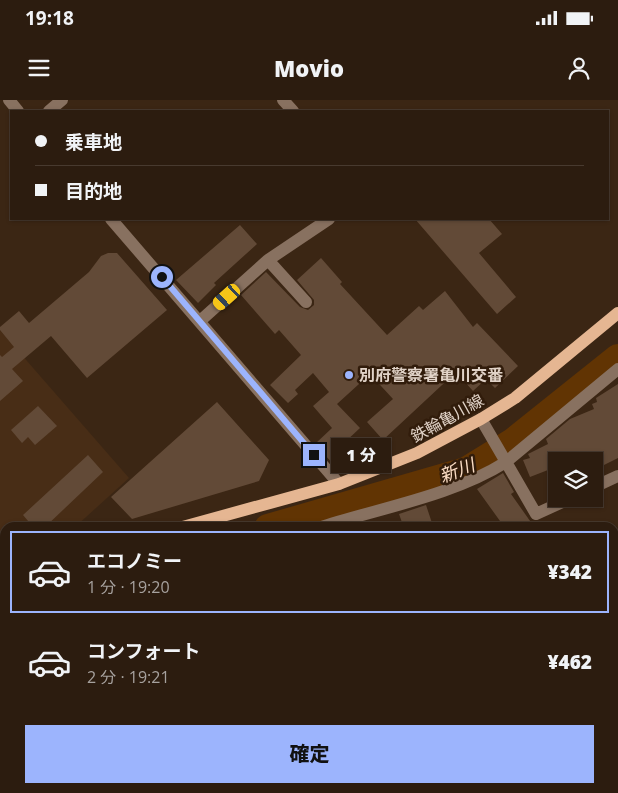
<!DOCTYPE html>
<html lang="ja">
<head>
<meta charset="utf-8">
<style>
  body { margin:0; font-family:"Open Sans","Noto Sans JP",sans-serif; background:#342518; color:#f1f3f6; height:100vh; display:flex; flex-direction:column; font-size:19px; white-space:nowrap }
  * { box-sizing:border-box; margin:0 }
  p { font-size:16px; color:#a6a19e }
  .icon { flex:none; width:28px; height:28px; fill:none; stroke:currentColor; stroke-width:2; stroke-linecap:round; stroke-linejoin:round }
  .map { position:relative; flex:1; overflow:hidden }
  .panel { position:absolute; left:0px; top:422px; width:619px; height:271px; display:flex; flex-direction:column; background:#2c1c0f; border-radius:15px 15px 0 0; box-shadow:0 1px 4px #0004,0 0 0 1px #483a2f }
  .panel>* { flex:none }
  .banner { position:absolute; left:10px; top:10px; width:599px; height:110px; border-radius:0px; box-shadow:0 1px 4px #0004,0 0 0 1px #483a2f; display:grid; align-content:center; height:110px; padding:0 25px; background:#2c1c0f }
  .tools { position:absolute; left:548px; top:352px; display:grid; gap:10px }
  .tools a { display:grid; place-items:center; width:55px; height:55px; border-radius:0px; background:#2c1c0f; box-shadow:0 1px 4px #0004,0 0 0 1px #483a2f; font-size:25px }
  .end { position:absolute; width:22px; height:22px; margin:-11px; border:6px solid #9cb4fd; background:#111; box-shadow:0 0 0 2px #111 }
  .from { border-radius:50% }
  .bubble { position:absolute; height:35px; border-radius:0px; background:#2c1c0f; box-shadow:0 1px 4px #0004,0 0 0 1px #483a2f; font-size:16px; font-weight:800; line-height:35px; text-align:center }
  .car { position:absolute; width:15px; height:30px; margin:-15px -8px; border-radius:6px; box-shadow:0 0 4px 1px #0007; background:linear-gradient(#f5c518 24%,#345 0 40%,#f5c518 0 76%,#345 0 86%,#f5c518 0) }
  .banner b { display:flex; align-items:center; gap:18px; height:48px; font-size:19px }
  .banner b+b { border-top:1px solid #483a2f }
  .banner i { width:12px; height:12px; background:#f1f3f6 }
  ul { padding:9px 0 0; list-style:none }
  li { display:flex; align-items:center; gap:15px; height:82px; margin:0 10px 8px; padding:0 15px; border:2px solid transparent; border-radius:0px }
  li div { flex:1 }
  li b { display:block; font-size:19px }
  li em { font-style:normal; font-weight:800 }
  li.current { border-color:#9cb4fd }
  li>.icon { width:45px; height:45px; stroke-width:1.5 }
  .button { display:flex; gap:10px; margin-top:auto; padding:10px 25px }
  .button a { flex:1; height:58px; border-radius:0px; background:#9cb4fd; color:#111; font-size:20px; font-weight:800; line-height:58px; text-align:center }
  .status { display:flex; justify-content:space-between; align-items:center; height:35px; padding:0 25px; background:#2c1c0f; direction:ltr }
  .status svg { height:14px; fill:currentColor }
  header { display:flex; justify-content:space-between; align-items:center; height:65px; padding:0 25px; background:#2c1c0f; font-size:22px; font-weight:800 }
  .map>svg:first-child { display:block }
  .built { fill:#482d16 }
  .forest { fill:#75461b }
  .lines { fill:none; stroke-linecap:round; stroke-linejoin:round }
  .river { stroke:#613403; stroke-width:28 }
  .building { fill:#624a37 }
  .minor { stroke:#887160; stroke-width:12 }
  .major { stroke:#e5b692; stroke-width:12 }
  .route { stroke:#9cb4fd; stroke-width:6 }
  .poi-dot { fill:#9cb4fd; stroke:#311c0b; stroke-width:2 }
  .labels { text-anchor:middle; stroke-width:5; stroke-linejoin:round; paint-order:stroke }
  .poi-label { font-size:16px; font-weight:bold; fill:#e1d3c8; stroke:#311c0b; text-anchor:start }
  .street-label { font-size:16px; fill:#e1d3c8; stroke:#311c0b }
  .water-label { font-size:18px; font-style:italic; fill:#fbddc5; stroke:#311c0b }
</style>
</head>
<body>
<div class="status"><b>19:18</b><svg viewBox="0 0 49 12"><path d="M0 12V9h3v3zM5 12V6h3v6zM10 12V3h3v9zM15 12V0h3v12zM26 1h20v11H26zM47 4h2v5h-2z"/></svg></div>
<header><svg class="icon" aria-label="menu" viewBox="0 0 24 24"><path d="M4 6h16M4 12h16M4 18h16"/></svg>Movio<svg class="icon" aria-label="person" viewBox="0 0 24 24"><circle cx="12" cy="8" r="4"/><path d="M4 21q1-7 8-7t8 7"/></svg></header>
<div class="map">
<svg width="618" height="693" viewBox="0 0 618 693">
  <rect width="100%" height="100%" fill="#3b2614"/>
  <path class="built" d="M0 230 129 378 75 427 5 428V449L0 450Z"/>
  <path class="forest" d="M614 488H618V693H291L296 689H614Z"/>
  <g class="lines">
    <path class="river" d="M268 428 466 371 513 342 618 258
      M0 503 5 502"/>
  </g>
  <path class="building" d="M415 119H489L502 134 479 153 516 197 497 214Z
    M240 125 257 144 214 183 216 185 198 203 176 180Z
    M108 153H117L167 210 87 278 51 236 12 269 23 281 0 301V255L2 257 14 247 0 230V227L19 211 29 223 89 172 101 156Z
    M321 158 342 182 340 184 387 235 419 206 423 210 445 191 473 227 477 223 518 266 495 288 486 279 473 291 456 272 383 340 367 322 393 299 370 274 337 304 360 328 344 343 350 349 334 365 315 344 332 328 313 306 329 292 313 273 295 290 298 294 288 303 270 285 301 255 279 230 275 234 241 195 266 172 300 207 308 210 314 205V200L297 180Z
    M618 284V358L594 370V361H556L547 366 548 370 530 377 523 360 530 358 528 354 548 344 546 339 570 319 594 309 592 304 597 302 596 298Z
    M217 302 269 360 259 381 132 419 111 397Z
    M38 306 57 326 35 345 28 337 22 343 11 330Z
    M88 355 103 372 44 428H34L23 415Z
    M503 373 514 392 511 394 535 428H505L477 389Z
    M426 405 432 423 419 428H404L399 414Z"/>
  <g class="lines">
    <path class="minor" d="M9 0 18 11
      M283 0 293 11
      M49 11 62 0
      M111 119 339 384
      M268 160 329 119
      M200 221 268 160 306 202
      M594 387 618 376
      M569 399 536 414 506 362 618 269
      M318 428C379 408 452 396 506 362L481 319
      M217 693 218 689"/>
    <path class="major" d="M179 428 339 384 417 353 481 319 515 298 618 213
      M0 476 5 474"/>
  </g>
  <g class="lines">
    <path class="route" d="M162 177 314 355"/>
  </g>
  <circle class="poi-dot" cx="349" cy="275" r="5"/>
  <g class="labels">
    <g class="poi-label">
      <text x="359" y="281">別府警察署亀川交番</text>
    </g>
    <g class="street-label">
      <text transform="translate(447 318) rotate(-29)" y="6">鉄輪亀川線</text>
    </g>
    <g class="water-label">
      <text transform="translate(457 371) rotate(-21)" y="6">新川</text>
    </g>
  </g>
</svg>
<div class="tools">
<a><svg class="icon" aria-label="layers" viewBox="0 0 24 24"><path d="M12 4l9 5-9 5-9-5zM3 14l9 5 9-5"/></svg></a>
</div>
<i class="end from" style="left:162px;top:177px"></i>
<i class="end" style="left:314px;top:355px"></i>
<div class="bubble" style="left:331px;top:338px;width:60px">1 分</div>
<i class="car" style="left:227px;top:197px;rotate:228deg"></i>
<div class="banner">
<b><i class="from"></i>乗車地</b>
<b><i></i>目的地</b>
</div>
<section class="panel">
<ul>
<li class="current"><svg class="icon" aria-label="car" viewBox="0 0 24 24"><path d="M5 17H2v-5l4-1 3-4h7l3 4 3 1v5h-3M9 17h6M6 11h13"/><circle cx="7" cy="17" r="2"/><circle cx="17" cy="17" r="2"/></svg><div><b>エコノミー</b><p>1 分 · 19:20</p></div><em>¥342</em></li>
<li><svg class="icon" aria-label="car" viewBox="0 0 24 24"><path d="M5 17H2v-5l4-1 3-4h7l3 4 3 1v5h-3M9 17h6M6 11h13"/><circle cx="7" cy="17" r="2"/><circle cx="17" cy="17" r="2"/></svg><div><b>コンフォート</b><p>2 分 · 19:21</p></div><em>¥462</em></li>
</ul>
<div class="button"><a>確定</a></div>
</section>
</div>
</body>
</html>
